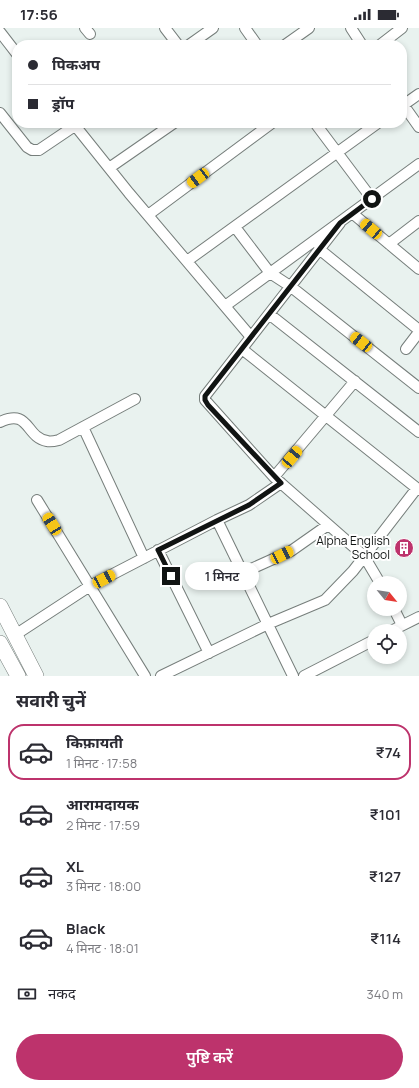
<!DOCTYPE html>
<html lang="hi">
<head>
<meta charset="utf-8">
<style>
  body { margin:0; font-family:Manrope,"Noto Sans Devanagari",sans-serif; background:#f7f7f7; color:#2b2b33; height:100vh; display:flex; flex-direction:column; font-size:15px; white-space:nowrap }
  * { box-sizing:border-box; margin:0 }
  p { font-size:13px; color:#7c7c81 }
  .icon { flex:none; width:22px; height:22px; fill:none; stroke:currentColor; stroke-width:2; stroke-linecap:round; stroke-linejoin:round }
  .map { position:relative; height:648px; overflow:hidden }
  .sheet { display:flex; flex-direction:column; background:#fff; flex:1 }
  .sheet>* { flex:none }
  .guide { position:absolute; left:12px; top:12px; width:395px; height:88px; border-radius:16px; box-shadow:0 2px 6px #0003; display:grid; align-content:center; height:88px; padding:0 16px; background:#fff }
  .needle { width:26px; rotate:120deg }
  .tools { position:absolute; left:367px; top:548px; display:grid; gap:8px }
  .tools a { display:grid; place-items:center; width:40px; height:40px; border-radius:50%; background:#fff; box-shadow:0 2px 6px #0003; font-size:20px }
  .end { position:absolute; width:18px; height:18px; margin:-9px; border:5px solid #111413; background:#fff; box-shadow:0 0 0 2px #fff }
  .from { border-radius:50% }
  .bubble { position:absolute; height:28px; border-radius:14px; background:#fff; box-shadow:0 2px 6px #0003; font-size:13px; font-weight:600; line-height:28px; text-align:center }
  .car { position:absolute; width:12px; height:24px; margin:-12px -6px; border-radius:5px; box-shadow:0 0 3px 1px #0007; background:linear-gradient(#f5c518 24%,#345 0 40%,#f5c518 0 76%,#345 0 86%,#f5c518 0) }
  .guide b { display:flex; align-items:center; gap:14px; height:38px; font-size:15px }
  .guide b+b { border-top:1px solid #e1e1e2 }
  .guide i { width:10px; height:10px; background:#2b2b33 }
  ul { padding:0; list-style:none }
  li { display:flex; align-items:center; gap:12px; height:56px; margin:0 8px 6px; padding:0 8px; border:2px solid transparent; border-radius:16px }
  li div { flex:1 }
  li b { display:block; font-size:15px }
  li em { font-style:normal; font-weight:600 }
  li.current { border-color:#bd336c }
  li>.icon { width:36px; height:36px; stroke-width:1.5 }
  h2 { padding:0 16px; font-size:18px; line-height:48px }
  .pay { display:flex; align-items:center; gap:10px; height:44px; padding:0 16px; font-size:15px }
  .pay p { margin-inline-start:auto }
  .action { display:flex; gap:8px; margin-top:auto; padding:8px 16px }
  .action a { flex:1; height:46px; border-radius:24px; background:#bd336c; color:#fff; font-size:16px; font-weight:600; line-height:46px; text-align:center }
  .status { display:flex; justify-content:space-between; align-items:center; height:28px; padding:0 20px; background:#fff; direction:ltr }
  .status svg { height:11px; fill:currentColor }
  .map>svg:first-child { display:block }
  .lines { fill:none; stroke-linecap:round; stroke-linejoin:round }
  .street-casing { stroke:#767e7b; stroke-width:12 }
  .secondary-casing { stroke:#767e7b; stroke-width:16 }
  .street { stroke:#fff; stroke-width:10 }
  .secondary { stroke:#fff; stroke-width:15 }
  .route { stroke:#111413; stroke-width:5 }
  .labels { text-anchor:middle; stroke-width:4; stroke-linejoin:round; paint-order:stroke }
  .poi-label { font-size:12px; fill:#111413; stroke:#fff; text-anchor:end }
</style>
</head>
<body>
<div class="status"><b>17:56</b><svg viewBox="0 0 49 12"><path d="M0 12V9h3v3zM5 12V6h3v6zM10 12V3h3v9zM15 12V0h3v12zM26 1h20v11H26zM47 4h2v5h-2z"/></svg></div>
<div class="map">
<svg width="419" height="648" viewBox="0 0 419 648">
  <rect width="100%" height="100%" fill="#e9f2ef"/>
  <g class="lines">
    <g class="street-casing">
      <path id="street" d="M85 0 90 6
        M165 0 178 17
        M245 0 257 17
        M351 0 362 17
        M0 4 17 26
        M189 17 213 0
        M285 17 309 0
        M380 17 402 0
        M402 75 419 99
        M402 78 419 66
        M0 85 27 119 32 122H39L79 95
        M73 95 129 165 251 309
        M315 95 372 171
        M109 140 174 95
        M352 185 419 241
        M148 187 272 95
        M340 195 205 368V372L274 449 364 528 380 555
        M235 199 270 245 290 258 419 360
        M389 216 419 193
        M319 221 419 302
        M187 233 378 95
        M225 278 419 136
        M269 286 419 404
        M242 321 419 462
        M406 321 419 304
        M0 394C30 380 25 409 47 413 50 414 55 413 59 412L135 371
        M83 399 144 530
        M274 449 355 353
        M37 472 145 648
        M217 492 293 648
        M158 522 209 625
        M242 545 291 523 328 497
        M394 581 402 597
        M391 603 419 589
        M15 607 90 558 217 492 249 477 281 455
        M161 648 268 596 325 572 353 543 417 460
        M304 648 374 612"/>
    </g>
    <g class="secondary-casing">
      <path id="secondary" d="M0 578 36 648
        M0 615 18 648"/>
    </g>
    <use href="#street" class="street"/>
    <use href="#secondary" class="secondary"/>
  </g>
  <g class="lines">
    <path class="route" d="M171 548 158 522 249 477 281 455 208 377 205 372V368L340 195 372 171"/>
  </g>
  <defs>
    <g id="building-disc" transform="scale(1)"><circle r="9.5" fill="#bd336c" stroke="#fff"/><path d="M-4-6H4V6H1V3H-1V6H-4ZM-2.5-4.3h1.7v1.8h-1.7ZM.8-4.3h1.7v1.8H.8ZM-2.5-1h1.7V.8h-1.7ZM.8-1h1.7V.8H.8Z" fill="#fff"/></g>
  </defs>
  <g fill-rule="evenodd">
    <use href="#building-disc" x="404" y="520"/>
  </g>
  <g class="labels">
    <g class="poi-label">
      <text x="390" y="517">Alpha English<tspan x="390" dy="14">School</tspan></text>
    </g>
  </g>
</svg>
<div class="tools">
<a><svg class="needle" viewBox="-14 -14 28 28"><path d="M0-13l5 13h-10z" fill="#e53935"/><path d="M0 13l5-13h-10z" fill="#7c7c81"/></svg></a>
<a><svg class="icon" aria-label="locate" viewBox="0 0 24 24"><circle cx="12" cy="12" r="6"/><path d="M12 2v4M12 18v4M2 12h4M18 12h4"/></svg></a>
</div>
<i class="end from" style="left:372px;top:171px"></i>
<i class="end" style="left:171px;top:548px"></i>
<div class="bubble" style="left:185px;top:534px;width:74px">1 मिनट</div>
<i class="car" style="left:198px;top:150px;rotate:233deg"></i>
<i class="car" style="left:371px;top:201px;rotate:310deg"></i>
<i class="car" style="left:361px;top:314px;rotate:308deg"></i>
<i class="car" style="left:292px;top:429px;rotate:40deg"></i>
<i class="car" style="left:52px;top:496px;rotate:328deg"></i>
<i class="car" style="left:282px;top:527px;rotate:64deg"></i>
<i class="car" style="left:104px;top:551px;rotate:62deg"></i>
<div class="guide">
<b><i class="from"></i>पिकअप</b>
<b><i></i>ड्रॉप</b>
</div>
</div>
<section class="sheet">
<h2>सवारी चुनें</h2>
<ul>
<li class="current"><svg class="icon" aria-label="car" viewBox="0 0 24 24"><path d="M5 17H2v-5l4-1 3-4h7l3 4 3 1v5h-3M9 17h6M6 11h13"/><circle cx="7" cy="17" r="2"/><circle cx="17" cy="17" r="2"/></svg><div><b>किफ़ायती</b><p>1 मिनट · 17:58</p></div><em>₹74</em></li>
<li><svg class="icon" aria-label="car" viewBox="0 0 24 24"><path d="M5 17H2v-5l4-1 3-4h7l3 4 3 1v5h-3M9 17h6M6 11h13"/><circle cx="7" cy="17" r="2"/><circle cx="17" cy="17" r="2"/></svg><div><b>आरामदायक</b><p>2 मिनट · 17:59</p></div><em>₹101</em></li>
<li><svg class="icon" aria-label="car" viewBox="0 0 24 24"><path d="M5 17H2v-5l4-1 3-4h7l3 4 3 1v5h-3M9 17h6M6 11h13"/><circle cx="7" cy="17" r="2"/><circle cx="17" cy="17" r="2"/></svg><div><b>XL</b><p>3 मिनट · 18:00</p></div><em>₹127</em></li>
<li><svg class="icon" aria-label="car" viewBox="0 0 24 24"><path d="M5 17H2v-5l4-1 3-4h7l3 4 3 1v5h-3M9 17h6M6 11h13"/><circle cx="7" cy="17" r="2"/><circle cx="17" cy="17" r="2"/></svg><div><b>Black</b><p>4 मिनट · 18:01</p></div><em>₹114</em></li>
</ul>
<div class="pay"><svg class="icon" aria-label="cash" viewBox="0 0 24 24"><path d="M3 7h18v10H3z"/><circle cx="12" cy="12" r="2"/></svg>नकद<p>340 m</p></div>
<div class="action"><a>पुष्टि करें</a></div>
</section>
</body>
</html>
